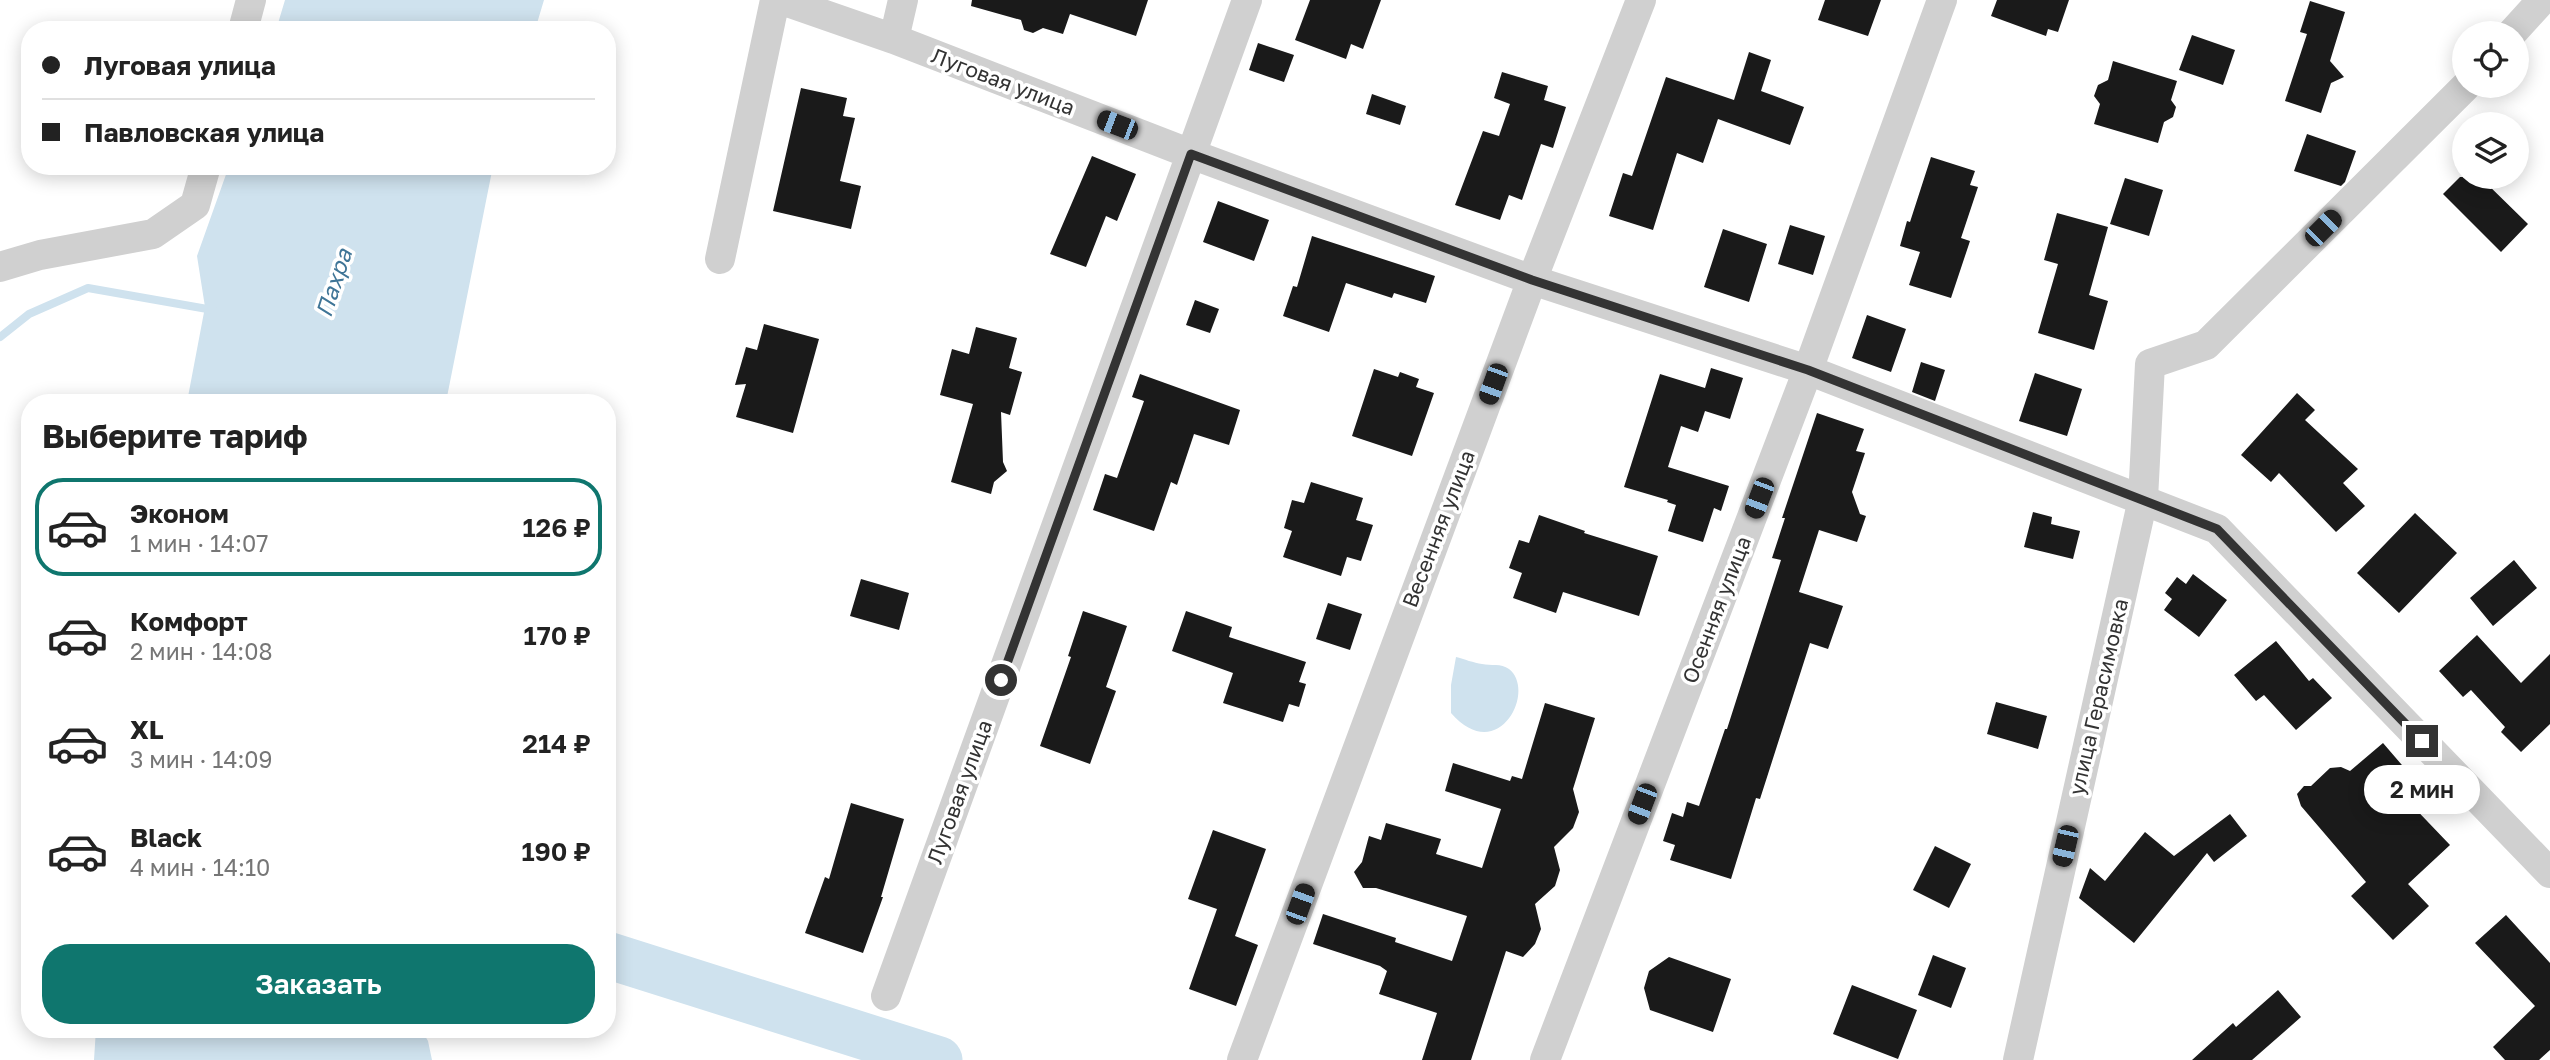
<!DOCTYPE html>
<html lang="ru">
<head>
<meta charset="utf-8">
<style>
  body { margin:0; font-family:"Golos Text",sans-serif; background:#f2f2f2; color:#222; height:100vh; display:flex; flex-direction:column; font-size:26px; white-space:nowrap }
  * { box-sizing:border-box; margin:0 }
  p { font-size:23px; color:#767676 }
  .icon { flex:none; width:38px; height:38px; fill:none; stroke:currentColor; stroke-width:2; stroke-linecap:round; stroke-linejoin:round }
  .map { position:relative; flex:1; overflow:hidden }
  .details { position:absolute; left:21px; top:394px; width:595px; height:644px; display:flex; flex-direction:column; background:#fff; border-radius:28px; box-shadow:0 4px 18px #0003 }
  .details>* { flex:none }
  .hud { position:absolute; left:21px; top:21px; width:595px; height:154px; border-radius:28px; box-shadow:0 4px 18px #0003; display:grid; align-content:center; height:154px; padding:0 21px; background:#fff }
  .buttons { position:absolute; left:2452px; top:21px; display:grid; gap:14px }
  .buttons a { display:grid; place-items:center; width:77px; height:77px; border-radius:50%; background:#fff; box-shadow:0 4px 18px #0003; font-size:35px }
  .end { position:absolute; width:32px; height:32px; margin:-16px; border:9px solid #333; background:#fff; box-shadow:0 0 0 4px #fff }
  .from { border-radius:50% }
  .bubble { position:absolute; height:49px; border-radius:24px; background:#fff; box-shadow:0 4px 18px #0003; font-size:23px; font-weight:600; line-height:49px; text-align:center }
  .car { position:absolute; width:21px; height:42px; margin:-21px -10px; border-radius:9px; box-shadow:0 0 5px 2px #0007; background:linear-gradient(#222 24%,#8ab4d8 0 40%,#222 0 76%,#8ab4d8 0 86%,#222 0) }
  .hud b { display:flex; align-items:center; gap:24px; height:66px; font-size:26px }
  .hud b+b { border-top:2px solid #e0e0e0 }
  .hud i { width:18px; height:18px; background:#222 }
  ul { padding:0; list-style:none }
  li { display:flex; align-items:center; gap:21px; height:98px; margin:0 14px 10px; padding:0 7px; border:4px solid transparent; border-radius:28px }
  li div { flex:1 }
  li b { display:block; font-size:26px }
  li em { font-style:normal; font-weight:600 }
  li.active { border-color:#0f766e }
  li>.icon { width:63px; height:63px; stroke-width:1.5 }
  h2 { padding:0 21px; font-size:32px; line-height:84px }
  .primary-button { display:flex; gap:14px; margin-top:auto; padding:14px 21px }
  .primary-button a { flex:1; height:80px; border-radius:28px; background:#0f766e; color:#fff; font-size:28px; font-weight:600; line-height:80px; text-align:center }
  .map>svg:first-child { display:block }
  .water { fill:#cfe2ee }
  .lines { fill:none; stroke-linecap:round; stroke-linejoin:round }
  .stream { stroke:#cfe2ee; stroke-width:8 }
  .river { stroke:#cfe2ee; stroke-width:47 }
  .building { fill:#1a1a1a }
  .street { stroke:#d0d0d0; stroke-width:30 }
  .route { stroke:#333; stroke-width:9 }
  .labels { text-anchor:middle; stroke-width:7; stroke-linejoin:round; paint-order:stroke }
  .street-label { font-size:21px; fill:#333; stroke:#fff }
  .water-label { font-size:23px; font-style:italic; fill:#3f7597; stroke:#fff }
</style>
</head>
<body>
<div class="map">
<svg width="2550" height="1060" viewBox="0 0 2550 1060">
  <rect width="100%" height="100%" fill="#fff"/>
  <path class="water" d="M285 0H544L535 30H276Z
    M229 166H493L446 402H187L205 307 197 256Z
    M1456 657C1464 659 1474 663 1482 664 1491 666 1501 663 1509 669 1537 691 1498 767 1451 713V685Z
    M96 1029H421L428 1041 432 1060H94Z"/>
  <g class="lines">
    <path class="stream" d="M0 337 29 314 88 288 213 310"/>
    <path class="river" d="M607 955 939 1060"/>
  </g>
  <path class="building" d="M972 0H1148L1136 36 1070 14 1063 34 1043 28 1033 33 1024 30 1021 20 971 6Z
    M1310 0H1381L1363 49 1351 44 1346 59 1295 40Z
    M1825 0H1881L1868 36 1818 20Z
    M1997 0H2069L2058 32 2048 29 2046 36 1991 16Z
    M2310 1 2345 12 2330 61 2344 77 2331 83 2321 113 2285 101 2307 34 2300 32Z
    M2192 35 2235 50 2223 85 2179 70Z
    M1258 43 1294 55 1284 82 1249 70Z
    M1749 52 1771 60 1761 91 1804 107 1790 145 1718 119 1703 163 1677 153 1653 230 1609 216 1623 173 1632 176 1666 77 1734 100Z
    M2113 61 2177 81 2171 100 2176 107 2173 117 2164 122 2158 143 2094 124 2100 104 2094 96 2098 85 2108 80Z
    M1502 72 1548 86 1544 100 1566 107 1553 148 1541 144 1522 200 1509 195 1500 220 1455 205 1483 131 1499 136 1510 104 1494 98Z
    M801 88 847 98 843 116 855 118 840 181 861 186 851 229 773 211Z
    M1372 94 1406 106 1400 125 1366 114Z
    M2307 134 2356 151 2345 182 2341 186 2294 171Z
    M1092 156 1136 174 1117 221 1106 216 1086 267 1050 254Z
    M1931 157 1975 171 1970 185 1978 187 1961 238 1970 241 1951 298 1909 285 1920 252 1900 246 1907 221 1910 222Z
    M2460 177H2480L2528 224 2501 252 2443 194Z
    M2125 178 2163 190 2149 236 2110 224Z
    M1218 201 1269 220 1254 261 1203 242Z
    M2057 213 2108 227 2089 295 2108 301 2094 350 2038 333 2058 264 2044 260Z
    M1790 225 1825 236 1813 275 1778 264Z
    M1723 229 1767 244 1749 302 1704 287Z
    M1312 236 1435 276 1426 303 1394 293 1392 298 1346 283 1329 332 1283 316 1293 286 1297 287Z
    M1195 300 1219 309 1210 333 1186 325Z
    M1867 315 1906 329 1891 372 1852 358Z
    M764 324 819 339 793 433 736 417 746 384 735 385 746 347 757 350Z
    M976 327 1017 338 1009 368 1022 372 1010 415 1001 412 1003 462 1007 471 994 482 991 494 951 482 973 404 940 395 952 349 969 354Z
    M1921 362 1945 370 1935 401 1912 392Z
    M1711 368 1743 378 1730 419 1705 411 1698 432 1681 426 1668 467 1729 486 1721 511 1714 508 1703 542 1668 531 1676 505 1667 502 1668 500 1624 487 1660 374 1705 388Z
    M1374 369 1398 377 1400 372 1419 379 1416 387 1434 393 1412 456 1352 436Z
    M2035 373 2082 389 2067 436 2019 421Z
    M1140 374 1240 410 1229 445 1194 434 1177 485 1171 482 1154 531 1093 510 1105 474 1117 478 1144 401 1132 397Z
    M2297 393 2315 410 2305 420 2358 469 2343 483 2365 506 2336 532 2279 473 2271 482 2241 455Z
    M1817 413 1864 429 1856 451 1865 453 1852 492 1860 514 1866 516 1857 542 1819 530 1799 592 1843 606 1828 649 1810 643 1760 799 1756 798 1731 879 1670 860 1675 845 1663 841 1672 813 1683 817 1687 802 1699 806 1725 729H1727L1781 560 1772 558 1785 518H1782Z
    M1311 482 1363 498 1356 520 1373 525 1361 561 1347 557 1341 576 1283 557 1292 531 1284 528 1292 500 1304 503Z
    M2033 512 2052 517 2051 524 2080 531 2073 559 2024 547Z
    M2415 513 2457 553 2399 613 2357 573Z
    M1539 515 1585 531 1584 533 1658 556 1639 616 1563 592 1556 613 1513 598 1522 573 1509 568 1519 540 1529 543Z
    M2514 560 2537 588 2493 626 2470 598Z
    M2193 574 2227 600 2199 637 2164 610 2172 599 2165 593 2177 577 2186 584Z
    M861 579 909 593 899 630 850 616Z
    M1328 603 1362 614 1350 650 1316 639Z
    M1083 611 1127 626 1106 687 1116 691 1090 764 1040 746 1071 657 1068 656Z
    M1186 611 1232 627 1229 637 1306 662 1299 682 1306 684 1299 707 1289 704 1283 722 1223 703 1233 673 1172 651Z
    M2477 635 2521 683 2550 654V724L2521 752 2501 732 2505 727 2471 690 2463 697 2439 671Z
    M2276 641 2309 681 2313 678 2332 698 2296 730 2264 695 2256 701 2234 675Z
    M1996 702 2047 716 2038 749 1987 734Z
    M1545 703 1595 718 1573 789 1579 812 1573 828 1554 847 1560 870 1555 886 1535 904 1541 929 1535 944 1523 957 1506 951 1471 1060H1422L1437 1013 1379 994 1387 971 1380 966 1313 944 1323 914 1396 938 1395 942 1452 961 1467 916 1376 888H1363L1354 872 1362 862 1369 836 1381 840 1386 823 1441 839 1436 854 1482 868 1501 809 1445 791 1453 763 1510 781 1512 776 1522 779Z
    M2383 743 2420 786 2405 798 2450 845 2408 884 2429 906 2393 940 2351 896 2366 882 2301 806 2297 794 2304 786H2311L2330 768 2341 767 2350 771Z
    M851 803 904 819 881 897H883L863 953 805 933 825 877 829 879Z
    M2230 814 2247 836 2214 862 2207 853 2134 943 2079 898 2090 868 2105 881 2145 832 2174 856Z
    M1213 830 1266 849 1235 936 1258 945 1236 1006 1189 989 1217 909 1188 899Z
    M1935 846 1971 864 1949 908 1913 890Z
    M2506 915 2550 963V1050L2539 1060H2505L2493 1047 2535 1006 2475 943Z
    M1933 955 1966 968 1951 1008 1918 995Z
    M1669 957 1731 979 1713 1032 1650 1010 1644 988 1649 971Z
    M1852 985 1917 1010 1898 1059 1833 1034Z
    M2278 990 2301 1017 2252 1060H2192L2233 1023 2236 1027Z"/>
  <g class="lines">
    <path class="street" d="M782 0 894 39 1191 154 1532 280 1808 370 2217 529 2550 873
      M243 30 251 0
      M2512 33 2542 0
      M894 39 903 0
      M720 259 775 0
      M0 267 40 255 153 234 195 205 206 166
      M886 996 1247 0
      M1242 1060 1532 280 1641 0
      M1545 1060 1808 370 1942 0
      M2018 1060 2143 499 2150 364 2206 345 2466 86"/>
  </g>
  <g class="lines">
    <path class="route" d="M1001 680 1191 154 1532 280 1808 370 2217 529 2422 741"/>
  </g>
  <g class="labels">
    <g class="street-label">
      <text transform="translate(1003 82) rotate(21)" y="7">Луговая улица</text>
      <text transform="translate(1439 529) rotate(-69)" y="7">Весенняя улица</text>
      <text transform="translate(1717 610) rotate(-69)" y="7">Осенняя улица</text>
      <text transform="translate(2099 697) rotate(-77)" y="7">улица Герасимовка</text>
      <text transform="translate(960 792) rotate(-70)" y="7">Луговая улица</text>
    </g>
    <g class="water-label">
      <text transform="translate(334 283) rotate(-72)" y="8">Пахра</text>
    </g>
  </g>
</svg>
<div class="buttons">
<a><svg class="icon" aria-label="locate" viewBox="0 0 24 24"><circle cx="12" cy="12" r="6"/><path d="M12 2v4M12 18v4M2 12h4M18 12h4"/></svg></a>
<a><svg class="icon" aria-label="layers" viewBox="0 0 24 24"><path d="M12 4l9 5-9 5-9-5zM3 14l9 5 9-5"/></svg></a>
</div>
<i class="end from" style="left:1001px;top:680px"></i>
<i class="end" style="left:2422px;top:741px"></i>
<div class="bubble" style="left:2364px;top:765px;width:116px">2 мин</div>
<i class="car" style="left:1117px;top:125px;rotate:291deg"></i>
<i class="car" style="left:2323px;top:228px;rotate:45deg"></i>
<i class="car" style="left:1493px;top:384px;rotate:200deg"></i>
<i class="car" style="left:1759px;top:498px;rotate:201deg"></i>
<i class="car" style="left:1642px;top:804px;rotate:201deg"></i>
<i class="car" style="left:2065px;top:846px;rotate:193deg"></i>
<i class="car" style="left:1300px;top:904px;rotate:20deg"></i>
<div class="hud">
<b><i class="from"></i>Луговая улица</b>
<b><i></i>Павловская улица</b>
</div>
<section class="details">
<h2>Выберите тариф</h2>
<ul>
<li class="active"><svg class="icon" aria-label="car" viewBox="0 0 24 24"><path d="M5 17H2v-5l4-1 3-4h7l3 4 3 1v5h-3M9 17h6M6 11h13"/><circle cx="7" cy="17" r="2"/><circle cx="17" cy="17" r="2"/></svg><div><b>Эконом</b><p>1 мин · 14:07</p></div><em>126 ₽</em></li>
<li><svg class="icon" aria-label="car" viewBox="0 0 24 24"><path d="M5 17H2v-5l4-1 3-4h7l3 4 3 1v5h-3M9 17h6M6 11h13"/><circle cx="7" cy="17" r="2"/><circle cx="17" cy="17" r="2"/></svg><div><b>Комфорт</b><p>2 мин · 14:08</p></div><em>170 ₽</em></li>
<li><svg class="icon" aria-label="car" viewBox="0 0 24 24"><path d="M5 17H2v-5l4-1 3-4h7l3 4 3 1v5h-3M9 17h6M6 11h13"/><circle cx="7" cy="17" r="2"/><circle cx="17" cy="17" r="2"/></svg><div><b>XL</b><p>3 мин · 14:09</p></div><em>214 ₽</em></li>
<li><svg class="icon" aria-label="car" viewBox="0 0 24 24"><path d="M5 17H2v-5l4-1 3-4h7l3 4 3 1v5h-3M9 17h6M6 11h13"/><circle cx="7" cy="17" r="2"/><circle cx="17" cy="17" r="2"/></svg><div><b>Black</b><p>4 мин · 14:10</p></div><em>190 ₽</em></li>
</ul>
<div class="primary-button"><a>Заказать</a></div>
</section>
</div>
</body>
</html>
